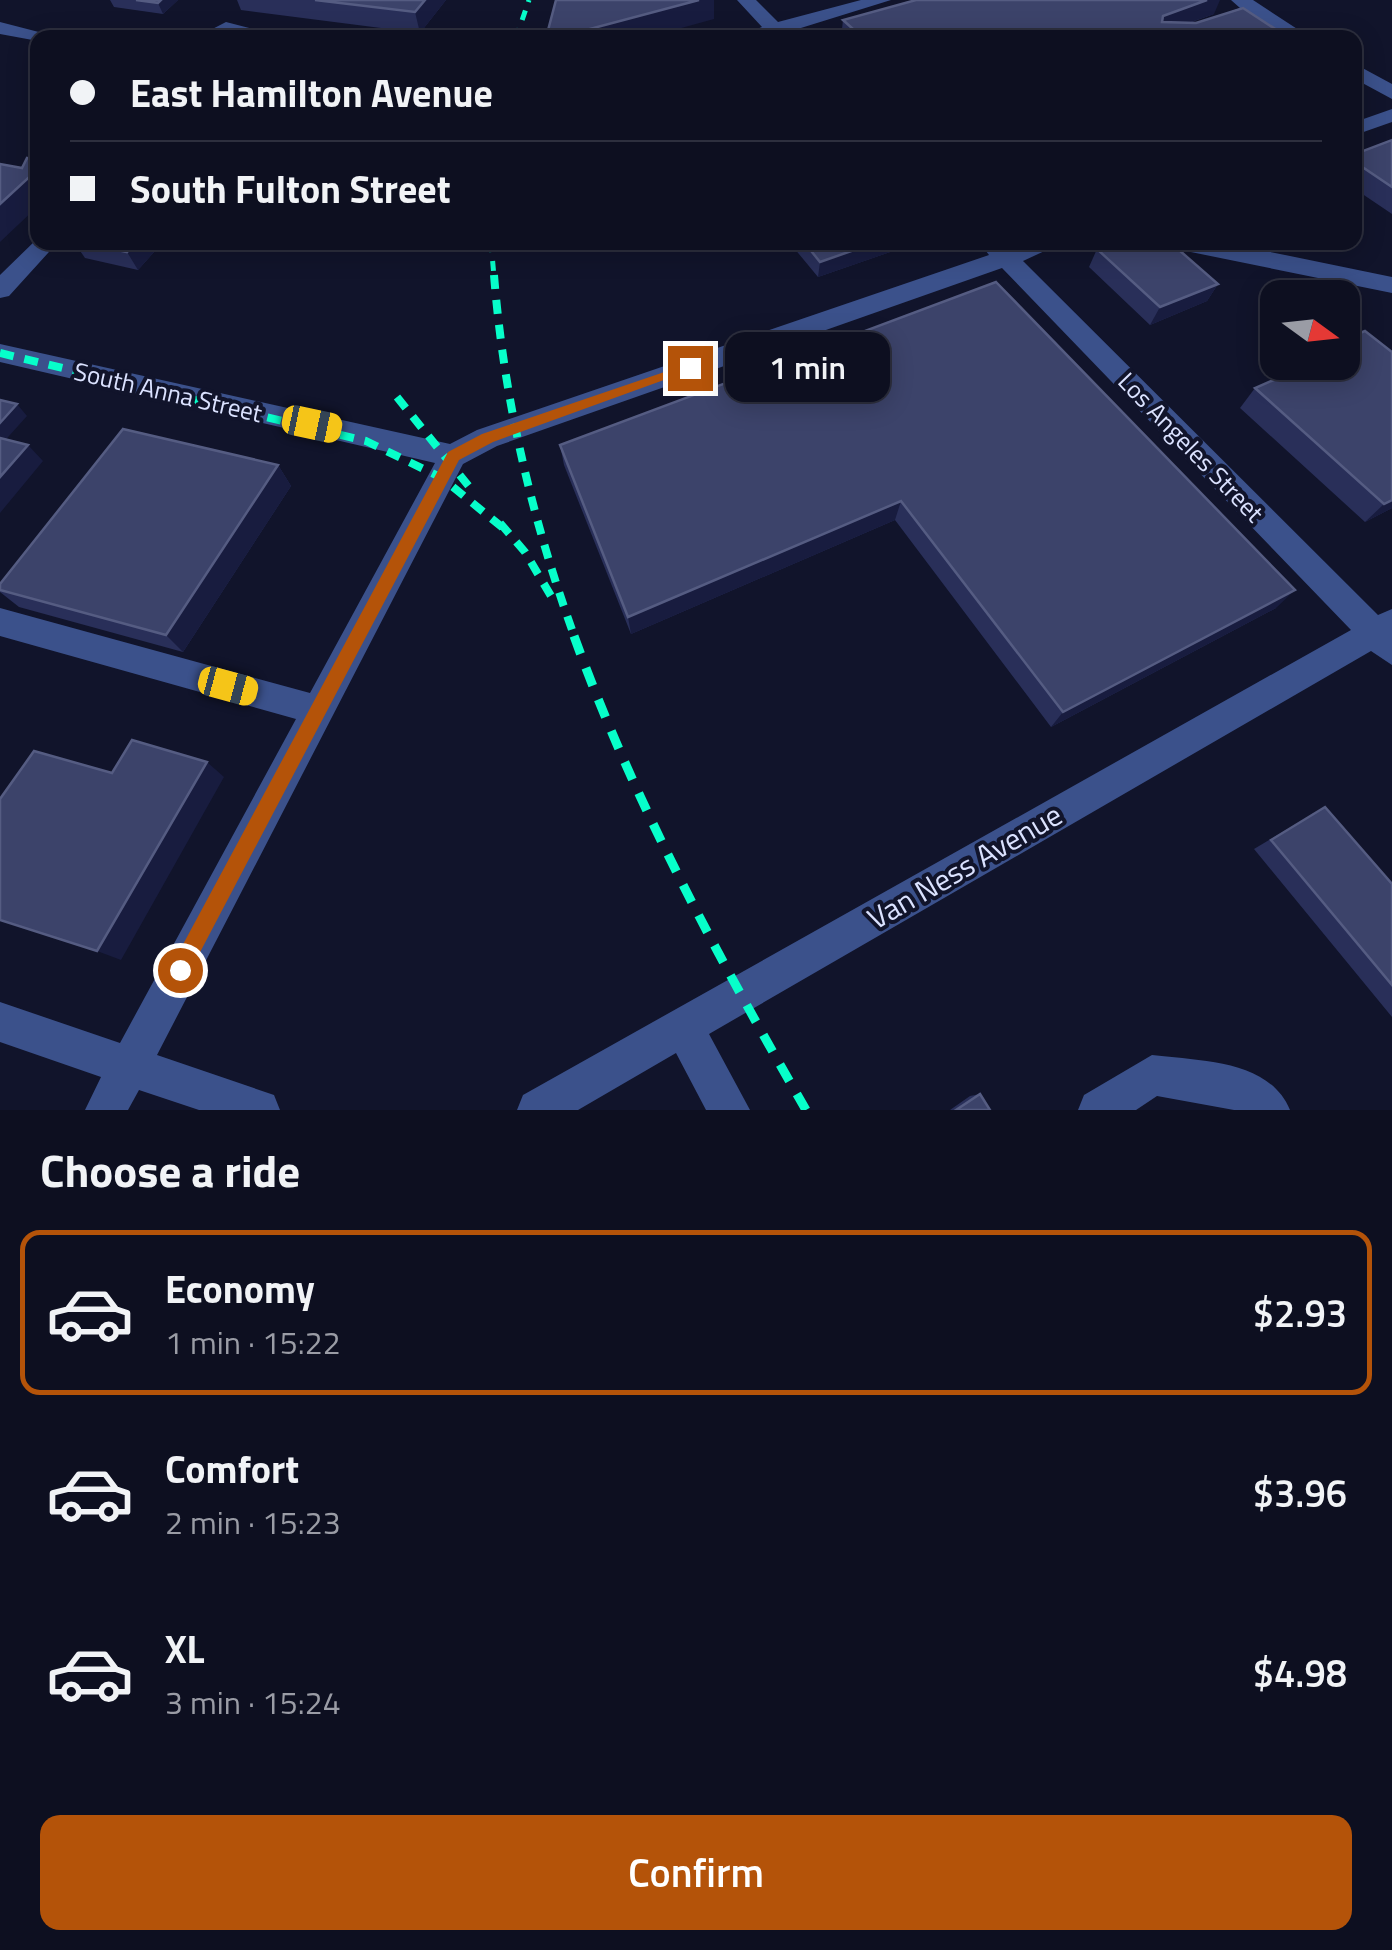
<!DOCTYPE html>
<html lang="en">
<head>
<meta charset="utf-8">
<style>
  body { margin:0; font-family:"Titillium Web",sans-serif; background:#161829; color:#f1f3f6; height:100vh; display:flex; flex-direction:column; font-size:38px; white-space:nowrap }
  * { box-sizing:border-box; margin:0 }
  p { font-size:32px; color:#9a9ca5 }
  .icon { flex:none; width:55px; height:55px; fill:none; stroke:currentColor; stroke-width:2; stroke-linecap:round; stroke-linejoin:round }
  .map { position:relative; height:1110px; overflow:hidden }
  .side { display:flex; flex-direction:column; background:#0d0f20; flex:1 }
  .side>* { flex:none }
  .banner { position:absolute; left:30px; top:30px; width:1332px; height:220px; border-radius:20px; box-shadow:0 5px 25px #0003,0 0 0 2px #2d2f3e; display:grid; align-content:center; height:220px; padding:0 40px; background:#0d0f20 }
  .needle { width:65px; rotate:105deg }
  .tools { position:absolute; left:1260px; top:280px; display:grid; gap:20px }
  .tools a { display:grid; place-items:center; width:100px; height:100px; border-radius:20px; background:#0d0f20; box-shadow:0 5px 25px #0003,0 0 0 2px #2d2f3e; font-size:50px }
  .end { position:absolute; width:45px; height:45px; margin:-22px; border:12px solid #b45309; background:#fff; box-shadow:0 0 0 5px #fff }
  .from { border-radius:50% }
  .bubble { position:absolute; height:70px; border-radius:20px; background:#0d0f20; box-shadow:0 5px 25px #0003,0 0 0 2px #2d2f3e; font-size:32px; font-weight:600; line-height:70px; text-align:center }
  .car { position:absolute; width:30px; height:60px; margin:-30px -15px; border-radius:12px; box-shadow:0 0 8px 2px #0007; background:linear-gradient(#f5c518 24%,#345 0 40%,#f5c518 0 76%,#345 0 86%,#f5c518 0) }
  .banner b { display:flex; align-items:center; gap:35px; height:95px; font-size:38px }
  .banner b+b { border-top:2px solid #2d2f3e }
  .banner i { width:25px; height:25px; background:#f1f3f6 }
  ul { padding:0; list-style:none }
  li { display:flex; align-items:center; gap:30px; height:165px; margin:0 20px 15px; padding:0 20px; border:5px solid transparent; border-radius:20px }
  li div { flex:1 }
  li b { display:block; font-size:38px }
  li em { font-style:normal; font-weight:600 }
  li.on { border-color:#b45309 }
  li>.icon { width:90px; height:90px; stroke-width:1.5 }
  h2 { padding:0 40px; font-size:45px; line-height:120px }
  .button { display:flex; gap:20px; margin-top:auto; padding:20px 40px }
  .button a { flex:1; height:115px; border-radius:20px; background:#b45309; color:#fff; font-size:40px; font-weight:600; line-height:115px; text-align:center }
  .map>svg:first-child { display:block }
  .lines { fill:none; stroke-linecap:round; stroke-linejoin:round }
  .minor { fill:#3b518b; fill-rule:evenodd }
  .rail-far2 { stroke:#07ffca; stroke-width:5; stroke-dasharray:10 9; stroke-linecap:butt }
  .rail-far1 { stroke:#07ffca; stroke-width:8; stroke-dasharray:14 11; stroke-linecap:butt }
  .rail { stroke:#07ffca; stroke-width:9; stroke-dasharray:19 15; stroke-linecap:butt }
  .wall { fill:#292f59 }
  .shaded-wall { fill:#181c3f }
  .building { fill:#3c436a; stroke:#555c82; stroke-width:2.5 }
  .route { fill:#b45309 }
  .labels { text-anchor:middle; stroke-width:8; stroke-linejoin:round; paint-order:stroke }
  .street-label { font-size:25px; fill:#dbe2ff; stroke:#11142b }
  .near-street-label { font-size:30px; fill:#dbe2ff; stroke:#11142b }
</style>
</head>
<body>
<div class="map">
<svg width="1392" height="1110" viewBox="0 0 1392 1110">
  <rect width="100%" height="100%" fill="#11142b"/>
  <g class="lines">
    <path class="minor" d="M737 0H756L778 22 861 0H891L788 32 792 38H734L762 27Z
      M1231 0H1253L1311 38H1288L1253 16 1187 38H1157L1240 8Z
      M0 22 62 38 38 41 0 34Z
      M226 22 288 38H195Z
      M1355 64 1392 84V99L1355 79Z
      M1392 109V122L1355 135V122Z
      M38 238V242H58L9 296 0 298V275Z
      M986 242H1004L1010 248 1027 242H1064L1023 261 1378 615 1392 609V665L1371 651 709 1034 750 1110H706L676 1053 578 1110H517L523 1095 1351 630 1002 268 497 446 463 464 157 1055 274 1095 280 1110H199L139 1090 128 1110H85L101 1077 0 1042V1002L120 1043 296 719 0 636V608L310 693 435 463 0 362V344L450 444 477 430 989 255 983 247Z
      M1170 242H1222L1392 277V293L1181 250Z
      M1152 1055C1199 1061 1269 1059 1290 1110H1234L1157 1096 1136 1110H1078L1084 1095Z"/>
    <path class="rail-far2" d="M516 38 529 0
      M491 242 494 277"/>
    <path class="rail-far1" d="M494 275C504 400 532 520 575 638
      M0 353 366 441 442 478 508 532
      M397 397 471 489
      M500 523 525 552 551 596"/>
    <path class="rail" d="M574 636C634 802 718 957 806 1110"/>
  </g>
  <path class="wall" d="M110 0H178L163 14 114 7Z
    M237 0H446L420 33 241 10Z
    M1214 14 1189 23 1289 38H841L843 20Z
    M1392 140V214L1355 189V154Z
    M74 242H163L138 270 85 258Z
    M789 242H919L818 277Z
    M1097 249 1218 284 1207 301 1150 325 1089 267Z
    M996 282 1276 608 1051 727 895 520 631 634 564 465 560 445Z
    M1291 362 1392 508 1365 522 1240 408 1255 388 1274 380 1285 365Z
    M278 465 291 486 183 652 19 607 0 592V584Z
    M1325 807 1392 884V1017L1254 849Z
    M980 1094 990 1110H950L970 1096Z"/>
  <path class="shaded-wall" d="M161 0H178L163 14 158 3Z
    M425 0H446L420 33 415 12Z
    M699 0H714V19L645 38H556Z
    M1207 0H1220L1214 14 1156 34 1163 16Z
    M38 169V206L0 242V204Z
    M136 242H163L138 270 127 252Z
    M877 242H919L818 277 820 262Z
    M1218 284 1207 301 1150 325 1160 307Z
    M17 404 27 416 0 446V423Z
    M28 445 43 461 0 513V477Z
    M278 465 291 486 183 652 166 635Z
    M1392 500V508L1365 522 1384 504Z
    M901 501 895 520 631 634 628 617Z
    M1295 590 1276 608 1051 727 1063 712Z
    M207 762 224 777 121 960 97 951Z"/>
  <path class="building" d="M136 0H161L158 3Z
    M315 0H425L415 12Z
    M556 0H699L556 38H546Z
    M916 0H1207L1163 16 1162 22 1196 23 1243 8 1289 38H863L843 20Z
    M1392 140V187L1355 162V154Z
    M27 158 38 160V169L0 204V164L22 168Z
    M82 242H136L127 252Z
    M804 242H877L820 262Z
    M1118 242H1144L1179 250 1218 284 1160 307 1097 249Z
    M996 282 1295 590 1063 712 901 501 628 617 560 445Z
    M1365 331 1392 352V500L1384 504 1255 388 1292 372 1285 365 1291 362H1342V340Z
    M0 400 17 404 0 423Z
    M123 429 278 465 166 635 0 590V584Z
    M0 438 28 445 0 477Z
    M132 740 207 762 97 951 0 920V799L34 751 112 773Z
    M1325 807 1392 884V985L1271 840Z
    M980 1094 990 1110H956Z"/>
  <path class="route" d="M685 365 697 368 493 442 459 460 187 977H173V963L448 452 482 434Z"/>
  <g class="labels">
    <g class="street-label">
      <text transform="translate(168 392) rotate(13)" y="9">South Anna Street</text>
      <text transform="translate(1191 447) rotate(46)" y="9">Los Angeles Street</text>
    </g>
    <g class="near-street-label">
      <text transform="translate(965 867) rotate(-30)" y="10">Van Ness Avenue</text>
    </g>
  </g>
</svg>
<div class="tools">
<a><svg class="needle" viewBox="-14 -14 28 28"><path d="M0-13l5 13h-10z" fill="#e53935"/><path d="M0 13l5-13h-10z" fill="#9a9ca5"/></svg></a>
</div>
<i class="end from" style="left:180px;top:970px"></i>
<i class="end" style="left:690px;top:368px"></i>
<div class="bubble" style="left:725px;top:332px;width:165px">1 min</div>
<i class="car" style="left:312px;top:424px;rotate:102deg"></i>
<i class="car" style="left:228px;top:686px;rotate:105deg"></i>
<div class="banner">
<b><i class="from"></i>East Hamilton Avenue</b>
<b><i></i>South Fulton Street</b>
</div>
</div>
<section class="side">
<h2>Choose a ride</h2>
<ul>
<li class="on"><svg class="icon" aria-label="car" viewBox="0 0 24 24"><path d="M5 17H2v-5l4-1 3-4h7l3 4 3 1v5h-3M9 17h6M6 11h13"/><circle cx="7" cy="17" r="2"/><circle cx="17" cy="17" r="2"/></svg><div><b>Economy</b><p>1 min · 15:22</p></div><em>$2.93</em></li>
<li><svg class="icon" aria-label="car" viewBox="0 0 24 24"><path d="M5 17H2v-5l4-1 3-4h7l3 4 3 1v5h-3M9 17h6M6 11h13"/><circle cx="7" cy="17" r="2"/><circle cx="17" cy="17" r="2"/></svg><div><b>Comfort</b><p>2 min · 15:23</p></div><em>$3.96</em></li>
<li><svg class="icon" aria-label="car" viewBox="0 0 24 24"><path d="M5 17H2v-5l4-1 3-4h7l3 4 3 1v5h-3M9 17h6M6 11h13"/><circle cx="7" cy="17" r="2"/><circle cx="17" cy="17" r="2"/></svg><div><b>XL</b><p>3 min · 15:24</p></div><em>$4.98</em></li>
</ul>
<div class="button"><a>Confirm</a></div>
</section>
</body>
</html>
